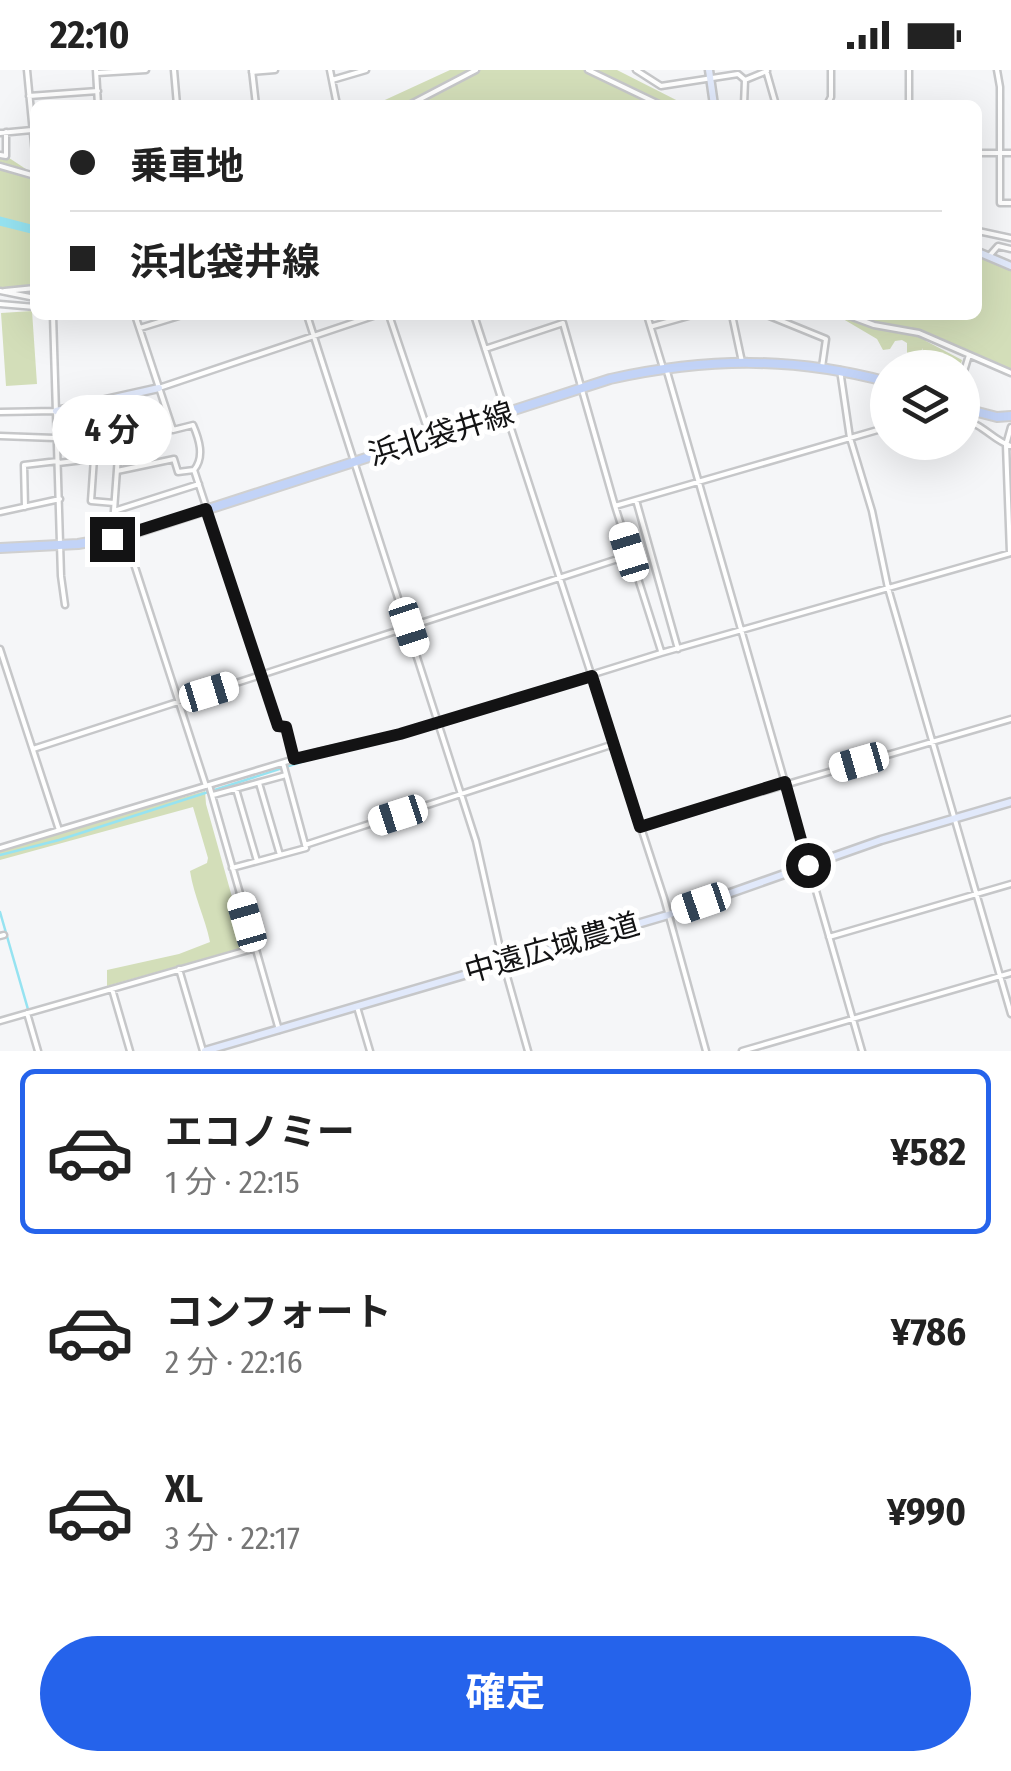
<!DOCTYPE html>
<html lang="ja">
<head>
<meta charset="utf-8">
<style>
  body { margin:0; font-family:"Fira Sans Condensed","Noto Sans JP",sans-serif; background:#f2f2f2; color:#222; height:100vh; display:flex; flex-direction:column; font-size:38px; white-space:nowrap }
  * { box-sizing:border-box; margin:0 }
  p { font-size:32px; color:#767676 }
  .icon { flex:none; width:55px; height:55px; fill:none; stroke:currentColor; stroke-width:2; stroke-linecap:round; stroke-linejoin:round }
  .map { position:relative; height:981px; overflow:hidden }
  .drawer { display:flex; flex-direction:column; background:#fff; flex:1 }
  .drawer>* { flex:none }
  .guide { position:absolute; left:30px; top:30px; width:952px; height:220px; border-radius:15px; box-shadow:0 10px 40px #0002; display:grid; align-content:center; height:220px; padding:0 40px; background:#fff }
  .fabs { position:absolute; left:870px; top:280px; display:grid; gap:20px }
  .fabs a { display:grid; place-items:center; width:110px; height:110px; border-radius:50%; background:#fff; box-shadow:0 10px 40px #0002; font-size:50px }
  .end { position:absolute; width:45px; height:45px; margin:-22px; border:12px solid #131314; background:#fff; box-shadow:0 0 0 5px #fff }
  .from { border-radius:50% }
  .bubble { position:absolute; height:70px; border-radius:35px; background:#fff; box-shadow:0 10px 40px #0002; font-size:32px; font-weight:700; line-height:70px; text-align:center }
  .car { position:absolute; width:30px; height:60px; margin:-30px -15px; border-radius:12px; box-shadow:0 0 8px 2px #0007; background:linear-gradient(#fff 24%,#345 0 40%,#fff 0 76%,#345 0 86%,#fff 0) }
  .guide b { display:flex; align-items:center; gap:35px; height:95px; font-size:38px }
  .guide b+b { border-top:2px solid #e0e0e0 }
  .guide i { width:25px; height:25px; background:#222 }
  ul { padding:18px 0 0; list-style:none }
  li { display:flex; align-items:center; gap:30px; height:165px; margin:0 20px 15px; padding:0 20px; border:5px solid transparent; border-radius:15px }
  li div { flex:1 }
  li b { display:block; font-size:38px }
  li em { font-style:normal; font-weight:700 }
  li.selected { border-color:#2563eb }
  li>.icon { width:90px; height:90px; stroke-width:1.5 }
  .primary-button { display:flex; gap:20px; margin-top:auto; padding:20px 40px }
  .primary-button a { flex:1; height:115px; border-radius:60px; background:#2563eb; color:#fff; font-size:40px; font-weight:700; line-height:115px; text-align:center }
  .status { display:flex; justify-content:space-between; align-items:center; height:70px; padding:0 50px; background:#fff; direction:ltr }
  .status svg { height:28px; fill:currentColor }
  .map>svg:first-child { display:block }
  .green { fill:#d3deb9 }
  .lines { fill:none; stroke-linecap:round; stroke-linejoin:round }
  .stream { stroke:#96e3f1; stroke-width:2.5 }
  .river { stroke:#96e3f1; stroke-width:9 }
  .street-casing { stroke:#c6c7c9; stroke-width:9 }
  .secondary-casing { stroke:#c6c7c9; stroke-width:11 }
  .primary-casing { stroke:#d0d0d0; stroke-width:12 }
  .street { stroke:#fff; stroke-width:4 }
  .secondary { stroke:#e1e9fb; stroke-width:6 }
  .primary { stroke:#c2d3f7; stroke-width:8 }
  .route { stroke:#131314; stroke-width:12 }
  .labels { text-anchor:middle; stroke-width:10; stroke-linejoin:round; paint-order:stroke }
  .street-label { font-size:30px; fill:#131314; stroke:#fff }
</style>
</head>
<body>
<div class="status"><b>22:10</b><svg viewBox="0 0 49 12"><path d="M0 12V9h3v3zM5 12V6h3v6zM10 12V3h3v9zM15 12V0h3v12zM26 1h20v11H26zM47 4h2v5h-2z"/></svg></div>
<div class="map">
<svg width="1011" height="981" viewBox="0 0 1011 981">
  <rect width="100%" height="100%" fill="#f5f6f8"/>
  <path class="green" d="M450 0H617L686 35H374Z
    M0 82 35 105V218L0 221Z
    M978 182 1011 198V306L925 266 926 271 962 290 960 297H918L923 278 916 289 907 288V273L902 270 895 271 890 279 883 280 877 269 838 246 978 245Z
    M32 241 37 314 6 316 1 243Z
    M205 721 206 734 246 877 107 916V900L179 884 210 872C205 847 194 827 190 801L207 793 208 788 193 737 0 790V779Z"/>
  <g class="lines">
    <path class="stream" d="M0 785 59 770 320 686 367 675
      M0 842 40 981"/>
    <path class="river" d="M0 151 35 160"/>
    <g class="street-casing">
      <path id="street" d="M27 0 35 84
        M96 0 98 35
        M174 0 177 35
        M252 0 256 35
        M330 0 337 35
        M588 0 661 35
        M636 0 661 16 738 4 745 10 744 35
        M766 0 776 35
        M909 0V35
        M997 0 1000 17V133H1011
        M252 2 275 0
        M97 3 146 0
        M332 10 366 0
        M745 10 767 1
        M29 26 98 21
        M409 35 476 0
        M827 35 831 27V0
        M0 63 32 60
        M978 83H1011
        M0 85 6 86V62
        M0 96 35 106
        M978 161 1011 168
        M990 185 998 176 1011 179
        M0 221 35 228
        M5 221 35 218
        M0 234 35 237
        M53 245 61 506 65 535
        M307 245 476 771 503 892 528 981
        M389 245 430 367
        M474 245 664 828 706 981
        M647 245 663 298
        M732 245 742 292
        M767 245 826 269 822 297
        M847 245 874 255 919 263 1011 303
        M653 256 692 245
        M140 258 182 245
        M485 279 563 253 615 436 661 581
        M666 298 862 981
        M840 300 850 368 872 441 888 518 1011 944
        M962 308 969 285
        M159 318 376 245
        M100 331 118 386 112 468
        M0 342 56 341
        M962 350C983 353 992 370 1011 376
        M0 366 55 368
        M94 388 91 431 114 433
        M58 393 118 386
        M194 400 278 655 286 657 294 689
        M117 401 174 389 178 402 194 400C205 387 199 369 193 355L173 360 135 245
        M636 430 678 579
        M615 436 888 357
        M25 437 24 395 58 391
        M114 441 199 414
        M0 442 60 429
        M125 466 206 716
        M1010 483 1006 375 1011 357
        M0 579 59 760
        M33 679 630 485
        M259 713 280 785
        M209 715 279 960
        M236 719 257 791
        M213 725 286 705
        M640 757 1011 649
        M305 775 614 674
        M0 778 318 682 401 664 661 583 1011 483
        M232 798 306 778 283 693
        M0 866 4 865
        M829 867 1011 814
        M179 899 203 981
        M112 919 130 981
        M357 937 370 981
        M27 943 38 981
        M0 951 255 878
        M742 981 1011 903"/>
    </g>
    <g class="secondary-casing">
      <path id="secondary" d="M709 0 714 35
        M978 182 1011 196
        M56 341 159 318
        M205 981 668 845 881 770 1011 732"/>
    </g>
    <g class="primary-casing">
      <path id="primary" d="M962 338 997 347 1011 346
        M0 478 78 474 125 466 610 309C706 288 791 286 888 312"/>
    </g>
    <use href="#street" class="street"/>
    <use href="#secondary" class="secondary"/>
    <use href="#primary" class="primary"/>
  </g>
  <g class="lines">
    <path class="route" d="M112 469 206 439 276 650 278 656 286 657 294 689 400 664 592 606 640 757 785 712 808 795"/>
  </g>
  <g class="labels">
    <g class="street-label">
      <text transform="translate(441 364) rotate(-17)" y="10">浜北袋井線</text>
      <text transform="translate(552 878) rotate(-16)" y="10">中遠広域農道</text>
    </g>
  </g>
</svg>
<div class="fabs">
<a><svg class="icon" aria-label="layers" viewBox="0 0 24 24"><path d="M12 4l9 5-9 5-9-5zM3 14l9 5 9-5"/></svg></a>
</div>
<i class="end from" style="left:808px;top:795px"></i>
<i class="end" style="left:112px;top:469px"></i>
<div class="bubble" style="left:52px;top:325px;width:120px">4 分</div>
<i class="car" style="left:629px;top:482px;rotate:343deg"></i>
<i class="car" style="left:409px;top:557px;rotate:162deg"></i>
<i class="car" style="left:209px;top:622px;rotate:73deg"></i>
<i class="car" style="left:859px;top:692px;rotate:254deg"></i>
<i class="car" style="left:398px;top:745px;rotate:252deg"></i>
<i class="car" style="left:701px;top:833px;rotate:251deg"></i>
<i class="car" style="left:247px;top:852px;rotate:344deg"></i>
<div class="guide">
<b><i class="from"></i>乗車地</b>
<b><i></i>浜北袋井線</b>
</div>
</div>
<section class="drawer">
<ul>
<li class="selected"><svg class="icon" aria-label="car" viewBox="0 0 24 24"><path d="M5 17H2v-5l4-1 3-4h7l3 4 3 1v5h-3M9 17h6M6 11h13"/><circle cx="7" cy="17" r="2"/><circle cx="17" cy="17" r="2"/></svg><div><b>エコノミー</b><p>1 分 · 22:15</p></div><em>¥582</em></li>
<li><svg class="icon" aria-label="car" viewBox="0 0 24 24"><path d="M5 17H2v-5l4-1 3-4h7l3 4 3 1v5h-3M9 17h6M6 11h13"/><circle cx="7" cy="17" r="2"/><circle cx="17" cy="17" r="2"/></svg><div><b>コンフォート</b><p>2 分 · 22:16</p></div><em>¥786</em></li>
<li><svg class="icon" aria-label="car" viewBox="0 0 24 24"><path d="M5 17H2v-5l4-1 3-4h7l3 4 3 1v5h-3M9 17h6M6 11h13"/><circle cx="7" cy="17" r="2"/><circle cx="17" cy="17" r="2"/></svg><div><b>XL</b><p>3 分 · 22:17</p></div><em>¥990</em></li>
</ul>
<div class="primary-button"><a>確定</a></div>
</section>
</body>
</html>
